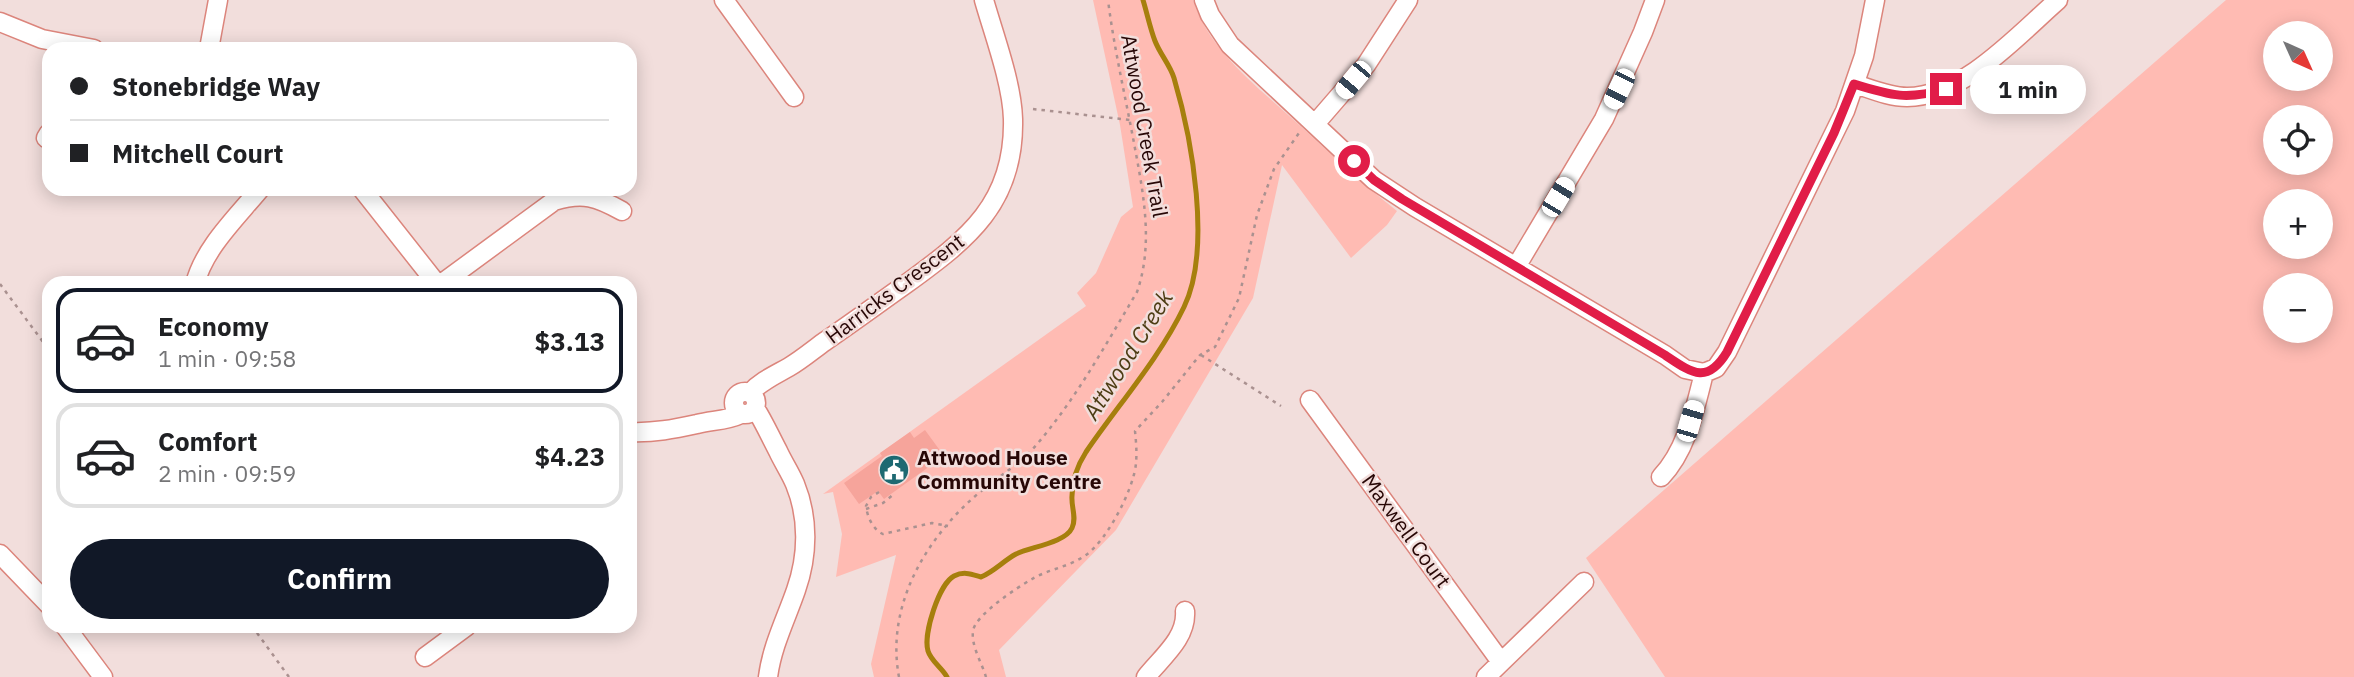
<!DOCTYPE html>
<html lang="en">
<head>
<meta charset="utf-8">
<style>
  body { margin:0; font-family:"IBM Plex Sans",sans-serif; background:#f6f6f6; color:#202124; height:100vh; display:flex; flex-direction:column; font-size:26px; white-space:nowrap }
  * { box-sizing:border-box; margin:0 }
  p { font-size:23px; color:#757577 }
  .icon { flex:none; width:38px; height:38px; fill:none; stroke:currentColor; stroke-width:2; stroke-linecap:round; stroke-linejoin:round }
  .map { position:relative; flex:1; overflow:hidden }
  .drawer { position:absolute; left:42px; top:276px; width:595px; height:357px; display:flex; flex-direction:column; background:#fff; border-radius:21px; box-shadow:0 4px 18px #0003 }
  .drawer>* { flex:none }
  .guide { position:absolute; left:42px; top:42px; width:595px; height:154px; border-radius:21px; box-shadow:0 4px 18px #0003; display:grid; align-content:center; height:154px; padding:0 28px; background:#fff }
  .needle { width:46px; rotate:135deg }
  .controls { position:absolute; left:2263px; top:21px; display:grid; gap:14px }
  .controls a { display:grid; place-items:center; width:70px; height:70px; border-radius:50%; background:#fff; box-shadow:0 4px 18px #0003; font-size:35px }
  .end { position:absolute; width:32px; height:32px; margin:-16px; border:9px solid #e11d48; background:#fff; box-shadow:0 0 0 4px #fff }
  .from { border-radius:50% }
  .bubble { position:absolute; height:49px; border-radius:24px; background:#fff; box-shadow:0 4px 18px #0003; font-size:23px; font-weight:700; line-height:49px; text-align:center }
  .car { position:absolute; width:21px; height:42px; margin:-21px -10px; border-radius:9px; box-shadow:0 0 5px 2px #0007; background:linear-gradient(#fff 24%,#345 0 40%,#fff 0 76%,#345 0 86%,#fff 0) }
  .guide b { display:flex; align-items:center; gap:24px; height:66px; font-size:26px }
  .guide b+b { border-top:2px solid #e0e0e0 }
  .guide i { width:18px; height:18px; background:#202124 }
  ul { padding:12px 0 0; list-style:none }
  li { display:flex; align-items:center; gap:21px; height:105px; margin:0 14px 10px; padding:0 14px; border:4px solid #e0e0e0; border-radius:21px }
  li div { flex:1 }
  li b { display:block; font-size:26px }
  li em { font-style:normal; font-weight:700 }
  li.active { border-color:#111827 }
  li>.icon { width:63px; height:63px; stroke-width:1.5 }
  .cta { display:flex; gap:14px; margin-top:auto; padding:14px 28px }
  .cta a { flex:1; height:80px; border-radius:42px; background:#111827; color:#fff; font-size:28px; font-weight:700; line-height:80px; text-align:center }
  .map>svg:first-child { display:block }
  .green { fill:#ffbbb3; fill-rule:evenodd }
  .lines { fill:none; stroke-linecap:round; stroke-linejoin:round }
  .stream { stroke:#a67f0d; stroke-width:5 }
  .building { fill:#f6a49b }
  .minor-casing { stroke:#dc857c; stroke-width:21 }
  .path { stroke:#aa9190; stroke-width:2.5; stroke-dasharray:3.5 5; stroke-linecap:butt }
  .minor { stroke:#fff; stroke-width:18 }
  .route { stroke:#e11d48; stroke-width:9 }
  .labels { text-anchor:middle; stroke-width:5; stroke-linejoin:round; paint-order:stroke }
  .street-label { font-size:21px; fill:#270706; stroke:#f2dedc }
  .poi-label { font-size:21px; font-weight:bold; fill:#270706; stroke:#f2dedc; text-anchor:start }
  .water-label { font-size:23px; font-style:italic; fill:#4d3d14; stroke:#f2dedc }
</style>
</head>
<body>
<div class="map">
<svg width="2354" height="677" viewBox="0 0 2354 677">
  <rect width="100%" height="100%" fill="#f2dedc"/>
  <path class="green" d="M1093 0H1193C1210 52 1257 86 1296 122 1329 152 1361 183 1397 211L1387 225 1351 258 1282 165 1253 298 1116 530 999 650 1006 677H874L871 664 896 555 836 577 842 534 833 492 823 494 1086 306 1077 293 1096 273 1121 217 1133 207 1120 125Z
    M2226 0H2354V677H1665L1586 558ZM2275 33H2320V79H2275ZM2275 117H2320V163H2275ZM2275 201H2320V247H2275ZM2275 285H2320V331H2275Z"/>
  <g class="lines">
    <path class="stream" d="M947 677C942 668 931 661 928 651 923 634 939 584 954 576 964 571 971 574 981 577 995 571 1003 561 1016 554 1030 547 1065 543 1072 528 1077 518 1071 507 1072 496 1072 480 1077 466 1086 452 1118 405 1159 359 1184 307 1212 249 1192 139 1174 78 1170 65 1160 54 1155 41 1150 28 1147 13 1143 0"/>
  </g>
  <path class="building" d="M925 430 944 456 884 499 878 491 859 504 844 483 882 456 880 453 910 432 914 438Z"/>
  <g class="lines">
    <g class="minor-casing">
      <path id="minor" d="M724 0 794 97
        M1204 0 1210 15 1230 45 1374 180 1415 207 1665 355 1685 369 1704 373
        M0 22 42 39 94 49
        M209 49 218 0
        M1855 84C1871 89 1889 97 1907 97 1963 97 2018 35 2058 0
        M1315 124 1366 65 1408 0
        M46 138 49 133
        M362 189 437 284
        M1516 267 1604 119 1643 32 1655 0
        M195 284C204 248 237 217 260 189
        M441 284 554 201C583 192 597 197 622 211
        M734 403a11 11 0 1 1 22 0a11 11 0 1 1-22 0Z
        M750 393C761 381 775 375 789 367 801 360 813 350 824 342 852 323 879 303 906 284 968 239 1015 203 1013 119 1012 83 994 35 984 0
        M1310 400 1501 662
        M755 408C764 422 770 436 778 451 783 462 790 472 795 484 809 518 808 556 796 590 786 619 772 646 768 677
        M630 432C654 433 674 429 697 424 713 420 726 421 741 414
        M1661 477C1687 450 1695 408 1704 373L1716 368 1727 352 1845 111 1864 56 1875 0
        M0 554 49 605
        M65 626 103 677
        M425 657 467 626
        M1146 677C1162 657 1187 638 1185 611
        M1486 677 1584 582"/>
    </g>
    <path class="path" d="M1033 109 1130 120
      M0 284 49 350
      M1201 355 1281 406
      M879 492 871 497 866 506C867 516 873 530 883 534L932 523 948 526
      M866 509 883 503 894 494
      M252 626 289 677
      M899 677C886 608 923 543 973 498 994 479 1020 465 1038 443 1077 397 1106 344 1137 292 1154 243 1143 192 1134 143 1125 95 1114 48 1108 0
      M986 677C982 663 971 646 973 631 975 615 1018 587 1032 579 1049 569 1069 567 1086 555 1107 540 1134 489 1136 463 1137 452 1136 441 1135 431L1162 402 1200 355 1215 347 1239 298 1257 215 1274 169 1299 133"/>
    <use href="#minor" class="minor"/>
  </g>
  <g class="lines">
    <path class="route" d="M1354 161 1374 180 1402 199 1665 355C1692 373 1707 385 1727 352L1834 133 1854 84C1892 96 1907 100 1946 89"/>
  </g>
  <defs>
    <g id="civic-disc" transform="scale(1.575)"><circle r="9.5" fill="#1d6972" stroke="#f2dedc"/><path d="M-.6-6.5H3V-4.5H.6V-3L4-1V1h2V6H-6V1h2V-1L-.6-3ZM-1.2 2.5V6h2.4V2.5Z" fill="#fff"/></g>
  </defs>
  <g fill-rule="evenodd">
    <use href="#civic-disc" x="894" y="470"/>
  </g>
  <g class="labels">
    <g class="street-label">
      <text transform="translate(1144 126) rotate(80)" y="7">Attwood Creek Trail</text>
      <text transform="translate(895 289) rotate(-37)" y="7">Harricks Crescent</text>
      <text transform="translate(1406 531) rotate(54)" y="7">Maxwell Court</text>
    </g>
    <g class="poi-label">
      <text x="917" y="465">Attwood House<tspan x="917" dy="24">Community Centre</tspan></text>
    </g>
    <g class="water-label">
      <text transform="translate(1128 355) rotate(-58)" y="8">Attwood Creek</text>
    </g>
  </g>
</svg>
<div class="controls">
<a><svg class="needle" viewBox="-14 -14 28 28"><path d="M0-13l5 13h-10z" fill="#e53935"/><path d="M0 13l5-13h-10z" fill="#757577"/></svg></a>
<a><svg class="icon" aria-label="locate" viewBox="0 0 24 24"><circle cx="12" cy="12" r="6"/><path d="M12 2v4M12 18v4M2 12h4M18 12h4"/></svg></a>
<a>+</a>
<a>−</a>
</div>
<i class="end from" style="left:1354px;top:161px"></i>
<i class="end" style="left:1946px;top:89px"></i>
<div class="bubble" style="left:1970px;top:65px;width:116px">1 min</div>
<i class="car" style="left:1353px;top:80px;rotate:220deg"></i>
<i class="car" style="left:1619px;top:89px;rotate:206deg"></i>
<i class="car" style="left:1558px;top:197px;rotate:31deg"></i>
<i class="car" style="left:1690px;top:421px;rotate:16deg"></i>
<div class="guide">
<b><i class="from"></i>Stonebridge Way</b>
<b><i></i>Mitchell Court</b>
</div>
<section class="drawer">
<ul>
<li class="active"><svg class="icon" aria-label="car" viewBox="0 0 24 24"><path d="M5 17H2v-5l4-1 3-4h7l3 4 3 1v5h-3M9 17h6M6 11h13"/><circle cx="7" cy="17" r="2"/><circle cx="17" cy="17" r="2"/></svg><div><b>Economy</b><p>1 min · 09:58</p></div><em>$3.13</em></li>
<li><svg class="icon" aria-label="car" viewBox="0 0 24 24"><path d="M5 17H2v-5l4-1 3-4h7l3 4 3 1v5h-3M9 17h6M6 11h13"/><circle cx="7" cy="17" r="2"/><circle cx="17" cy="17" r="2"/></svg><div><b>Comfort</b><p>2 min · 09:59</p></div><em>$4.23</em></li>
</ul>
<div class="cta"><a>Confirm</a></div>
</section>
</div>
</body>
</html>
